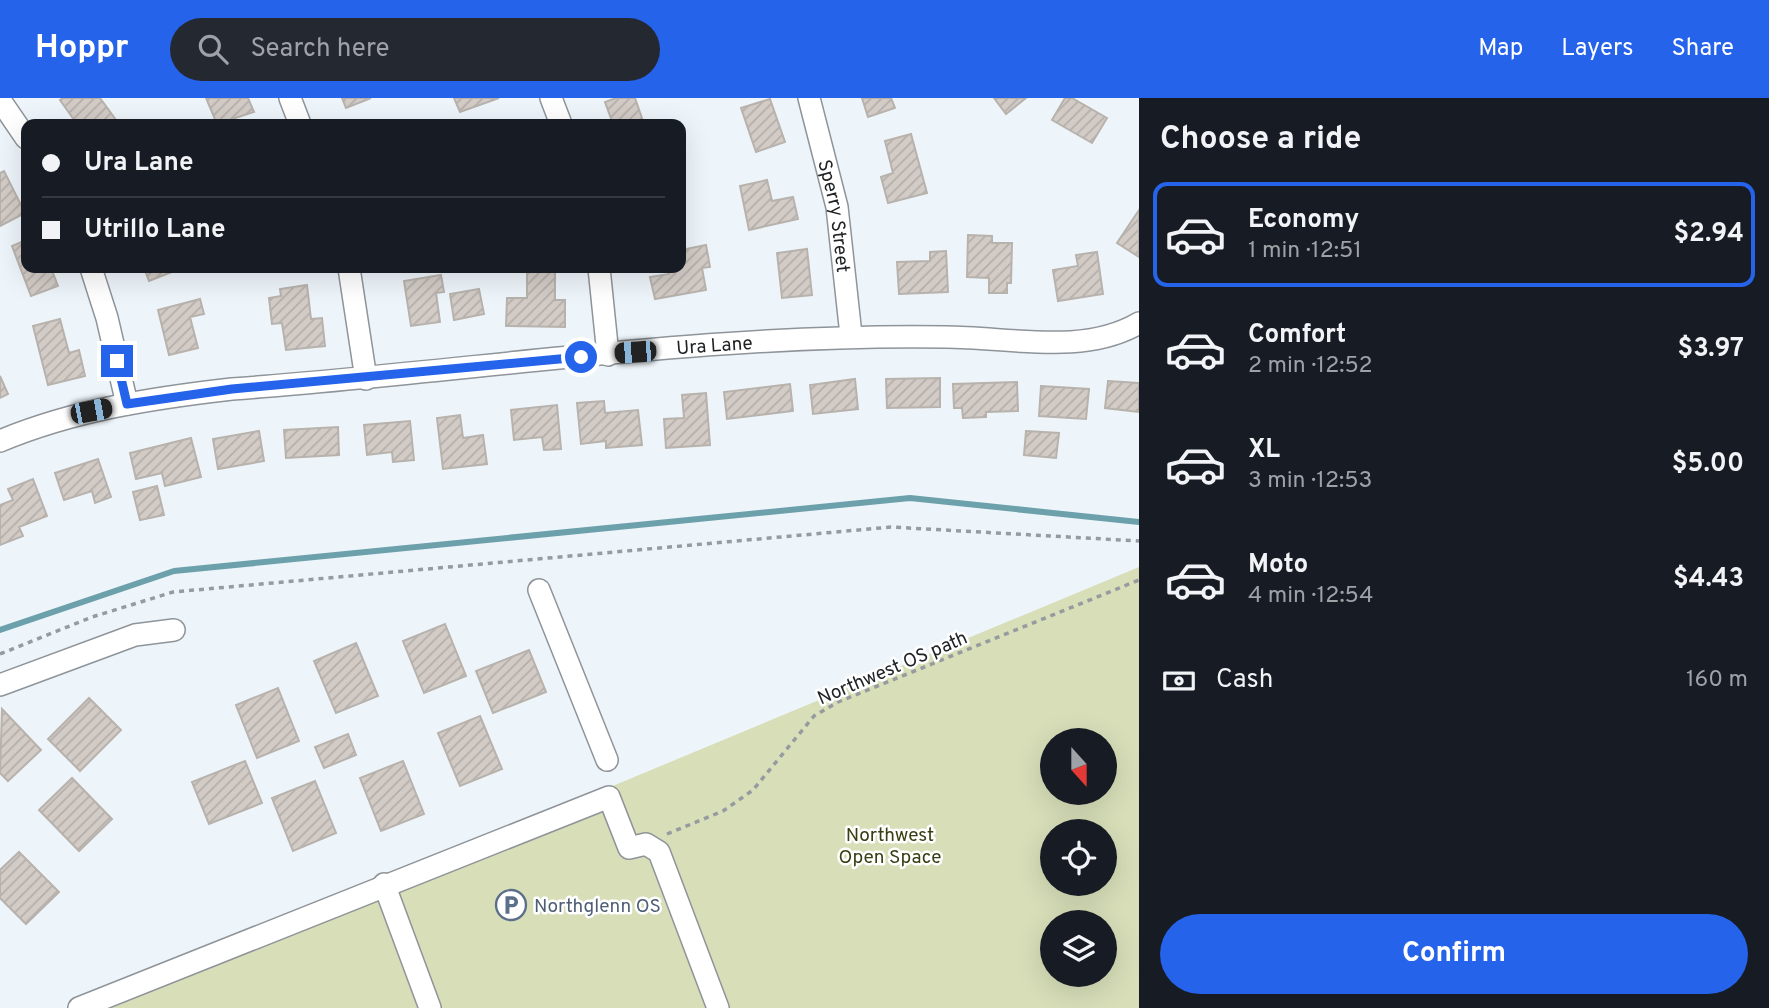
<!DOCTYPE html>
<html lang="en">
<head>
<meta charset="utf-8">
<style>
  body { margin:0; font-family:Overpass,sans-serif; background:#242831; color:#f1f3f6; height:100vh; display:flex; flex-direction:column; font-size:26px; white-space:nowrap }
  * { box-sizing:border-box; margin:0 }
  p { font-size:23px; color:#9ea1a6 }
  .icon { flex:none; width:38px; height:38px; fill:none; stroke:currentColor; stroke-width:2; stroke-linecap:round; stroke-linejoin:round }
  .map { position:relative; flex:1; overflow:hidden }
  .drawer { display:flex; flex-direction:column; background:#171b24; width:630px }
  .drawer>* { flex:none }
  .hud { position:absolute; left:21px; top:21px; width:665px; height:154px; border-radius:14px; box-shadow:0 7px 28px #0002; display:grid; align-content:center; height:154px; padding:0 21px; background:#171b24 }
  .needle { width:46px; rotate:159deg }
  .tools { position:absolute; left:1040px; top:630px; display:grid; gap:14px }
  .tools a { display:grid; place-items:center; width:77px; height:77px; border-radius:50%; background:#171b24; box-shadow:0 7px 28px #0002; font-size:35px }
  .end { position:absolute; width:32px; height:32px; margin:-16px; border:9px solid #2563eb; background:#fff; box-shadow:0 0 0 4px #fff }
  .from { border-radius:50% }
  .car { position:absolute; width:21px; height:42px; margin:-21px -10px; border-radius:9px; box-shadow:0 0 5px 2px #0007; background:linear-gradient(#222 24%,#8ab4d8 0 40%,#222 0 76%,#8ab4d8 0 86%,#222 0) }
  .hud b { display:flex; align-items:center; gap:24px; height:66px; font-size:26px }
  .hud b+b { border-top:2px solid #363941 }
  .hud i { width:18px; height:18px; background:#f1f3f6 }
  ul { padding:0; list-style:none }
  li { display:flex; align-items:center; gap:21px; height:105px; margin:0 14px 10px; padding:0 7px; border:4px solid transparent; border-radius:14px }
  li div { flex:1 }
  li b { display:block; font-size:26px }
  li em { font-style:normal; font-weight:700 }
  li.on { border-color:#2563eb }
  li>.icon { width:63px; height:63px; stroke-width:1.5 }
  h2 { padding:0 21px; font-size:32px; line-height:84px }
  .pay { display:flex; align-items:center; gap:18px; height:77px; padding:0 21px; font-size:26px }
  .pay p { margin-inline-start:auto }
  .cta { display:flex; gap:14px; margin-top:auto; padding:14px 21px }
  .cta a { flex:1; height:80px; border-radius:42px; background:#2563eb; color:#fff; font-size:28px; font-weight:700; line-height:80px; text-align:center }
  header { display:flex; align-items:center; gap:42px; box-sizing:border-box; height:98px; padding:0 35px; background:#2563eb; color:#fff }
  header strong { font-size:33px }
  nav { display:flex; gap:38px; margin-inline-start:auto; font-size:24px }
  .search { width:490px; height:63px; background:#242831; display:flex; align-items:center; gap:18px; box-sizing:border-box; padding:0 24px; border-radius:38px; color:#9ea1a6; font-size:26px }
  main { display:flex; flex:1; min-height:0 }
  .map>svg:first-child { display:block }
  .park { fill:#d7deb8; fill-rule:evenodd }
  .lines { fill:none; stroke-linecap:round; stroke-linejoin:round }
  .stream { stroke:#6ca1ac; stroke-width:6 }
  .building { fill:url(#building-hatch); stroke:#b8b2ad; stroke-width:2 }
  .minor-casing { stroke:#8e9499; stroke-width:24 }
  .path { stroke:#969b9f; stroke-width:3.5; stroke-dasharray:5 5; stroke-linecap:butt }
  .minor { stroke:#fff; stroke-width:21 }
  .route { stroke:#2563eb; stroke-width:9 }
  .labels { text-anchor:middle; stroke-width:5; stroke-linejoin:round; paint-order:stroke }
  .street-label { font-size:19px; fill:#212325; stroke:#fff }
  .park-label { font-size:19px; fill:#383e12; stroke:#fff }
  .service-label { font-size:19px; fill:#4e5e75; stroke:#fff; text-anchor:start }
</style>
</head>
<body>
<header>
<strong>Hoppr</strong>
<div class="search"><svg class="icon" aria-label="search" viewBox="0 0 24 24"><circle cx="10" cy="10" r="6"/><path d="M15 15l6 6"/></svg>Search here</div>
<nav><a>Map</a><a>Layers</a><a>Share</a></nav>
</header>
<main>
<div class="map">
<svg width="1139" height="910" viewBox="0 0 1139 910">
  <defs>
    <pattern id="building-hatch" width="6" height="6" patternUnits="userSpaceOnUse" patternTransform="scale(1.75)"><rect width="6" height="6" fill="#d2cbc6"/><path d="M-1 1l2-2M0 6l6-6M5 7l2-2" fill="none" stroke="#b4aeaa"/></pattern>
  </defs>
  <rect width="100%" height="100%" fill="#eef5fa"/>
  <path class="park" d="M1139 469V910H79ZM1052 642H1104V695H1052ZM1052 733H1104V786H1052ZM1052 824H1104V877H1052Z"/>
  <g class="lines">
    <path class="stream" d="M0 532 174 473 910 400 1139 424"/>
  </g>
  <path class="building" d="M63 0H100L116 22 110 26H77L60 2Z
    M206 0H248L254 14 217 26Z
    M342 0H371L346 10Z
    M454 0H499L460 14Z
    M616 0H635L644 26H613L605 4Z
    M862 0H891L895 10 868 19Z
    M994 0H1026L1006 16Z
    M1065 0H1072L1107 20 1092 45 1052 22Z
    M770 1 785 44 756 54 741 10Z
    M911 36 927 95 888 105 881 79 893 75 885 43Z
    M4 73 25 115 0 128V75Z
    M767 82 772 103 793 99 798 121 749 132 740 88Z
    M1139 112V159L1117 145Z
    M968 137 992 138V145H1012L1011 185H1007V195H989V180L967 179Z
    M26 142V170H51L58 188 31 198 12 148Z
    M706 147 710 169 702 170 706 192 655 201 650 179 669 176 668 170H681V152Z
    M807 151 812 197 782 200 777 155Z
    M946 153 948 194 899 196 897 164 930 163V154Z
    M1097 154 1103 196 1058 203 1053 172 1078 168 1076 157Z
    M144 170H182L149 183Z
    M527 170H555V202H565V229L506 228 507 200H527Z
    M441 177 444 194 436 195 440 224 411 228 404 183Z
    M307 187 311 221 322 220 325 248 286 252 282 225 272 226 269 200 281 198 280 191Z
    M479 191 484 216 454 222 450 196Z
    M200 201 204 216 190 219 198 250 169 257 158 212Z
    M60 221 69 255 79 252 85 278 48 287 33 228Z
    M0 278 8 296 0 300Z
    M940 280V309L887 310 886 281Z
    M855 281 858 311 813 316 810 287Z
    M1108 283 1139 285V314L1105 310Z
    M1017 284 1018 313 986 314V319L963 320 962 310H954L953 286Z
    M790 286 793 313 727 321 724 294Z
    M1041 288 1089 291 1086 321 1039 318Z
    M706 295 710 347 666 350 664 321 684 320 682 297Z
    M604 303 605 315 638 312 642 347 606 350V343L581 346 577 305Z
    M557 307 561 351 544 352 542 339 514 342 511 312Z
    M460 317 463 340 483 337 487 366 443 371 437 320Z
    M410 323 414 362 393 364 392 354 367 357 364 327Z
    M338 329 339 357 286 360 284 332Z
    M259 333 264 363 218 371 213 341Z
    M1026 333 1059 335 1056 360 1024 357Z
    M191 340 201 379 165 388 162 375 136 381 130 355Z
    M98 361 111 399 95 405 92 393 64 402 55 375Z
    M33 381 47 418 19 429 23 438 0 447V407L13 402 8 391Z
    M157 388 164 417 140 422 133 394Z
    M445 526 466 578 424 595 403 543Z
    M356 545 378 598 336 615 314 563Z
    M529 552 546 594 493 615 476 573Z
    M278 590 299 643 257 660 236 607Z
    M89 600 121 632 80 673 48 641Z
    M2 611 41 652 8 683 0 675Z
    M480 618 502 671 460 688 438 635Z
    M348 636 356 657 324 670 315 649Z
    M245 663 262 705 209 726 192 684Z
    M403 663 424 716 381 733 360 680Z
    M72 680 112 721 79 753 39 712Z
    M315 683 336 735 293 753 272 700Z
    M19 754 59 794 26 826 0 800V772Z"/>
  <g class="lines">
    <g class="minor-casing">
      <g id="minor">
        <path d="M290 0 300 26"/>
        <path d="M551 0 561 26"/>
        <path id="s1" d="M809 0 837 109 851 237"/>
        <path d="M0 2 26 40"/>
        <path d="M91 170 107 220 127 306"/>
        <path d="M349 170 366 281"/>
        <path d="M599 170 608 257"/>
        <path id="s2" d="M0 343C74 312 153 300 232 291 469 274 708 235 946 239 1008 239 1083 258 1139 225"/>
        <path d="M539 492 607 662"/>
        <path d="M0 587 135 537 174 532"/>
        <path d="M384 786 430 910"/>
        <path d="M79 910 609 699 629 750 646 746 659 754 718 910"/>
      </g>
    </g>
    <path class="path" d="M0 556 92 519 173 494 891 429 1139 443
      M667 736 723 713 753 692 814 618 838 604 1139 482"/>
    <use href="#minor" class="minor"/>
  </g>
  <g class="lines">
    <path class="route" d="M117 263 127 306 232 291 581 259"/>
  </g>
  <defs>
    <g id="parking-ring" transform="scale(1.575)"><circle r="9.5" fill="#fff" stroke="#5c6f8a" stroke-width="1.5"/><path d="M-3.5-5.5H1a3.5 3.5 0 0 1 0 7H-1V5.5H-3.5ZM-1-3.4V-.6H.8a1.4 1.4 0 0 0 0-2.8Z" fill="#5c6f8a"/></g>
  </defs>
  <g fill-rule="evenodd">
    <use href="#parking-ring" x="511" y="807"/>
  </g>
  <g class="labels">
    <g class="street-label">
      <text dy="7" stroke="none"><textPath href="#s1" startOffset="121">Sperry Street</textPath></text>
      <text dy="7" stroke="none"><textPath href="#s2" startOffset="723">Ura Lane</textPath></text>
      <text transform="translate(892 569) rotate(-23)" y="7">Northwest OS path</text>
    </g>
    <g class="park-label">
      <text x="890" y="743">Northwest<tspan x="890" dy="22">Open Space</tspan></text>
    </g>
    <g class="service-label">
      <text x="534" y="814">Northglenn OS</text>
    </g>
  </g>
</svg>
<div class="tools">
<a><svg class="needle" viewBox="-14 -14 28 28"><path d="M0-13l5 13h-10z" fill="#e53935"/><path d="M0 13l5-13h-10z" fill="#9ea1a6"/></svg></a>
<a><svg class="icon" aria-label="locate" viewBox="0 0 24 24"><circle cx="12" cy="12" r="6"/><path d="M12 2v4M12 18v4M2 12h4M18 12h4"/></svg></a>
<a><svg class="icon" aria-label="layers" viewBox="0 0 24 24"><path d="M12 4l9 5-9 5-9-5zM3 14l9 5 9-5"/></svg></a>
</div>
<i class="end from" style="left:581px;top:259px"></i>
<i class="end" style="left:117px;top:263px"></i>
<i class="car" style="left:635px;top:254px;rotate:266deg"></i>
<i class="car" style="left:91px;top:313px;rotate:79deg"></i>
<div class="hud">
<b><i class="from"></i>Ura Lane</b>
<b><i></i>Utrillo Lane</b>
</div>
</div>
<section class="drawer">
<h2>Choose a ride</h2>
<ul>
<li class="on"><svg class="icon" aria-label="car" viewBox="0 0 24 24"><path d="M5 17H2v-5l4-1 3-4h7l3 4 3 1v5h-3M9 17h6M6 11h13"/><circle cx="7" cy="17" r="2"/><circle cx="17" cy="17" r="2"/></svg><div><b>Economy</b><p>1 min · 12:51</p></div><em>$2.94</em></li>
<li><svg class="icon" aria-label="car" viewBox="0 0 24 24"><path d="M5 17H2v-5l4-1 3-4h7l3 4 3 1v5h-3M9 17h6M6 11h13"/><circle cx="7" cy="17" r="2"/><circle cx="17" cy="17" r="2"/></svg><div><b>Comfort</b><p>2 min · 12:52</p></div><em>$3.97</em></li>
<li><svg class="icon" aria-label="car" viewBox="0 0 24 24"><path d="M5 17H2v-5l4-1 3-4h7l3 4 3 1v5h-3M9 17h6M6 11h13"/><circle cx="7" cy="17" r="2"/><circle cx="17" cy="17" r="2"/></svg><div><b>XL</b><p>3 min · 12:53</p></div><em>$5.00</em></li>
<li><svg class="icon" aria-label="car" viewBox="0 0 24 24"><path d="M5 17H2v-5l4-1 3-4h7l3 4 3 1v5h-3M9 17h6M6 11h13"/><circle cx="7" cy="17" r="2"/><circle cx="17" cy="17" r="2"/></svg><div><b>Moto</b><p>4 min · 12:54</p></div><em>$4.43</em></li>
</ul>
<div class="pay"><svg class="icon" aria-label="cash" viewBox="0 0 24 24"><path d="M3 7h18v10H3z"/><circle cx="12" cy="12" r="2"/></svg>Cash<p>160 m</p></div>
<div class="cta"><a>Confirm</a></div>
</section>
</main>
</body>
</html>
